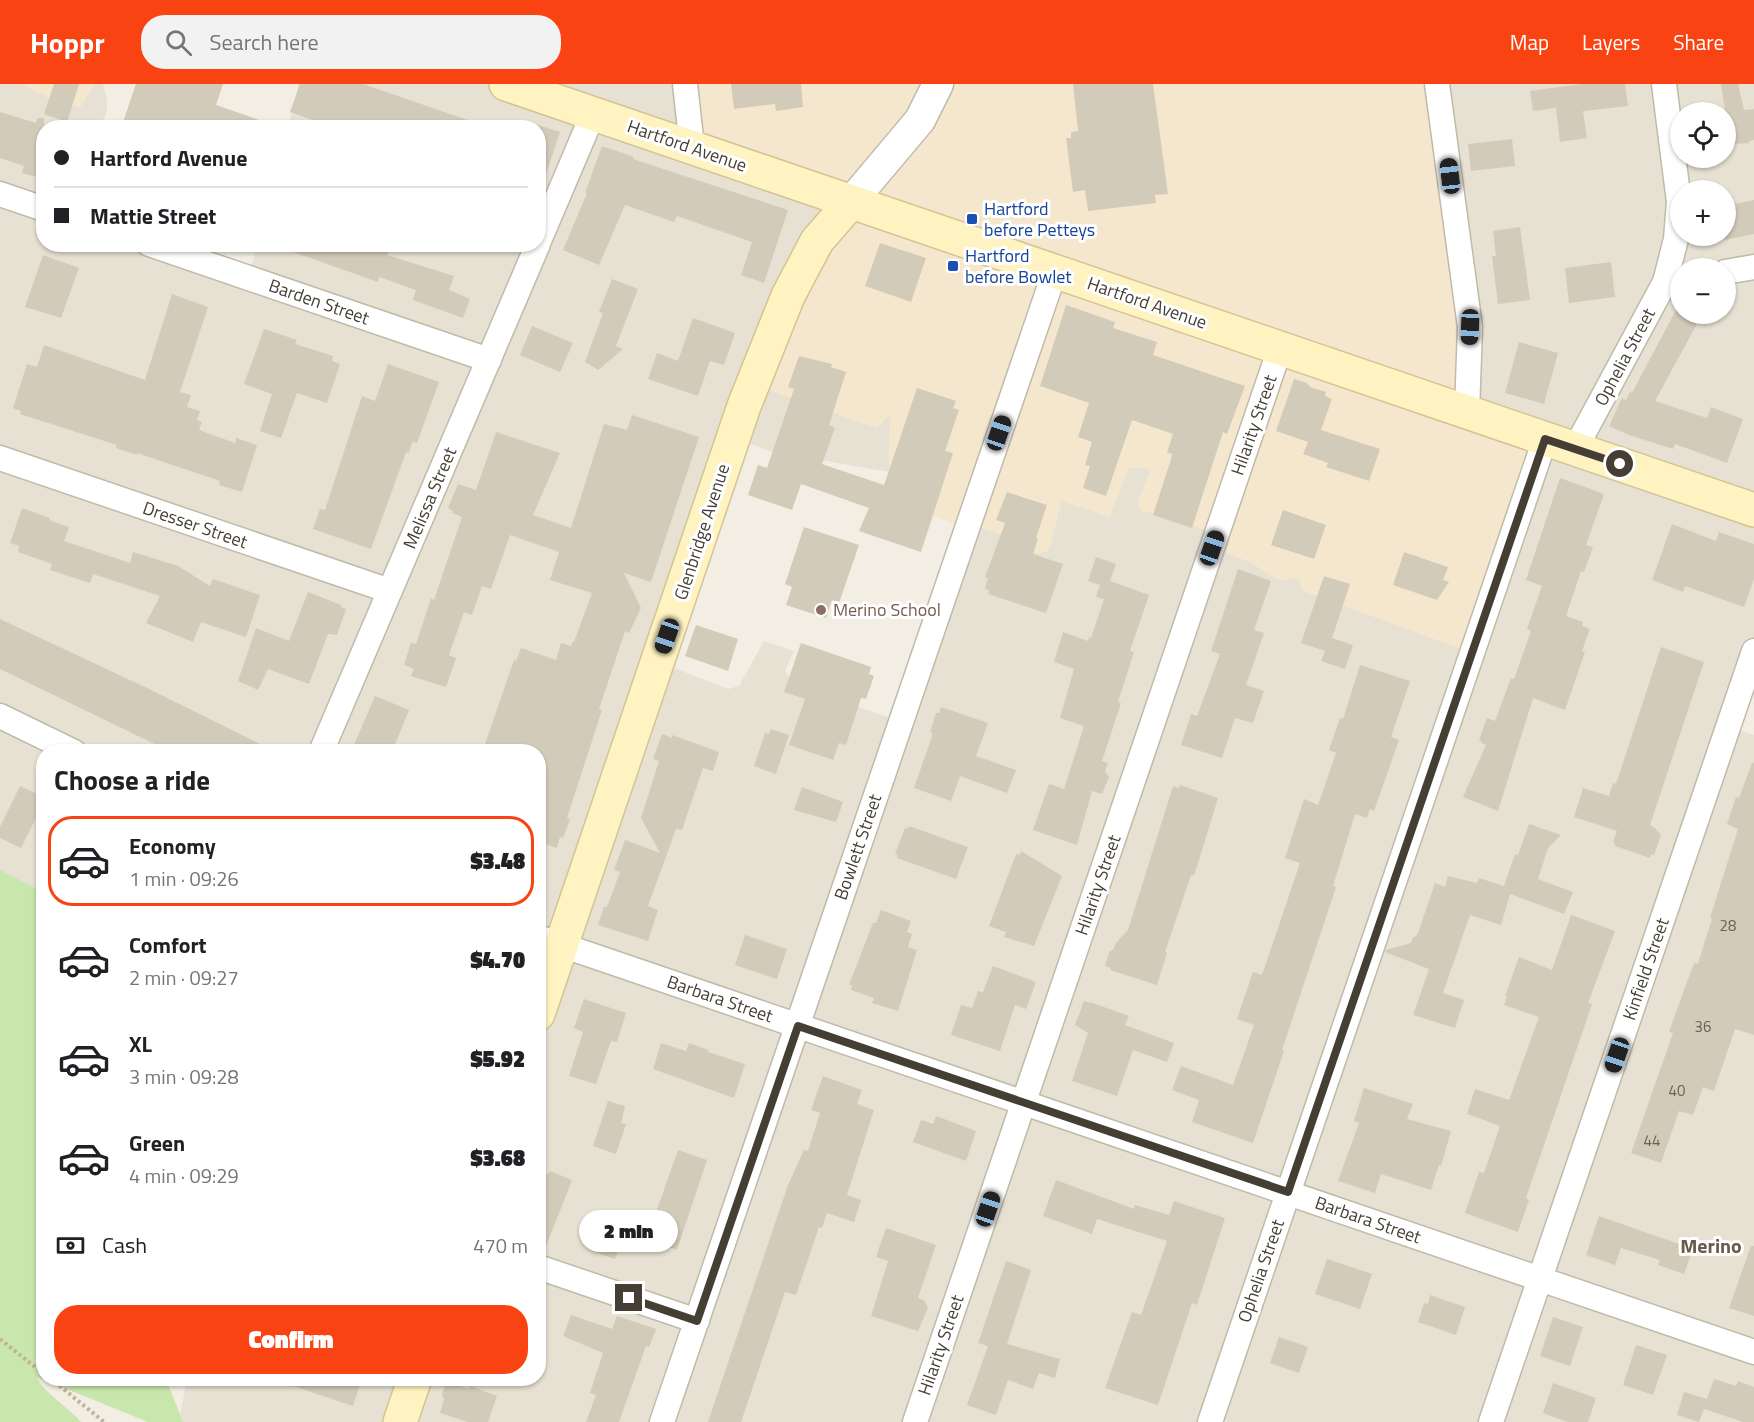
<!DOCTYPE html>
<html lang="en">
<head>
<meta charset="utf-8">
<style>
  body { margin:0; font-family:"Titillium Web",sans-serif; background:#f2f2f2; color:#202124; height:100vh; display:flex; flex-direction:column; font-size:22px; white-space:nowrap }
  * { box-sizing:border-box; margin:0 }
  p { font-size:20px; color:#757577 }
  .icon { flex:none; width:33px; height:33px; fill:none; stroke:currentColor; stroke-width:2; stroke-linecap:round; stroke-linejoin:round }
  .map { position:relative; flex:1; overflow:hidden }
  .side { position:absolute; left:36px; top:660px; width:510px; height:642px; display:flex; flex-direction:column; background:#fff; border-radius:24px; box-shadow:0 2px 4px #0004 }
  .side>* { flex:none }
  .guide { position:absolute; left:36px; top:36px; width:510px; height:132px; border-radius:24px; box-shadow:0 2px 4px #0004; display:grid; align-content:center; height:132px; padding:0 18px; background:#fff }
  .tools { position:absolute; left:1670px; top:18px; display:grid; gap:12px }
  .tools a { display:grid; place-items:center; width:66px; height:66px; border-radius:50%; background:#fff; box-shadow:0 2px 4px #0004; font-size:30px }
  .end { position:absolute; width:27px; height:27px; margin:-14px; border:8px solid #443e34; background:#fff; box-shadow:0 0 0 3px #fff }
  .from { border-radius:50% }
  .bubble { position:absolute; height:42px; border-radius:21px; background:#fff; box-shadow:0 2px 4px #0004; font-size:20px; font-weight:800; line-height:42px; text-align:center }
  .car { position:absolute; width:18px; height:36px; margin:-18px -9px; border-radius:8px; box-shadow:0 0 4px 2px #0007; background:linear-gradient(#222 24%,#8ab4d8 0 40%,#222 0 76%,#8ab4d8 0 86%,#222 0) }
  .guide b { display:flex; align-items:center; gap:21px; height:57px; font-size:22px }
  .guide b+b { border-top:2px solid #e0e0e0 }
  .guide i { width:15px; height:15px; background:#202124 }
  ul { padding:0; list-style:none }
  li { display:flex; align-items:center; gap:18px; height:90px; margin:0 12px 9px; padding:0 6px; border:3px solid transparent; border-radius:24px }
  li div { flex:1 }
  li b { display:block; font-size:22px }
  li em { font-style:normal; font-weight:800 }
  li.selected { border-color:#fa4312 }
  li>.icon { width:54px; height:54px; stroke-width:1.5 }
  h2 { padding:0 18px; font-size:27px; line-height:72px }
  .pay { display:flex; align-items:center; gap:15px; height:66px; padding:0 18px; font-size:22px }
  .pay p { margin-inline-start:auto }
  .button { display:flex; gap:12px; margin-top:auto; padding:12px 18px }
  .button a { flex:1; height:69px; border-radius:24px; background:#fa4312; color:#fff; font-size:24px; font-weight:800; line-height:69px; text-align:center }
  header { display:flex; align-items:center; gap:36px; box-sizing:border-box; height:84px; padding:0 30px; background:#fa4312; color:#fff }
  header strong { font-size:28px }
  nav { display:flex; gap:33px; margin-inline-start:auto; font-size:21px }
  .search { width:420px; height:54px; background:#f2f2f2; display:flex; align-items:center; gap:15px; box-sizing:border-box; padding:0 21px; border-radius:24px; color:#757577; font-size:22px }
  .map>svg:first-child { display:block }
  .residential { fill:#e6e1d2; fill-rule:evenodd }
  .commercial { fill:#f5e7ce }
  .green { fill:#c9e7ac }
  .building { fill:#d3cbb9 }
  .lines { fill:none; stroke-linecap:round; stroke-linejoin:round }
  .minor-casing { stroke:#c0baa9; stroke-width:27 }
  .tertiary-casing { stroke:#c0baa9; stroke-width:33 }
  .secondary-casing { stroke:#d3c593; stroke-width:36 }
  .path { stroke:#bfb398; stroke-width:4; stroke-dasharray:3 3; stroke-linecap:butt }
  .minor { stroke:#fff; stroke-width:24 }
  .tertiary { stroke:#fff; stroke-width:30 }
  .secondary { stroke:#fff3c1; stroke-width:33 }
  .route { stroke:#443e34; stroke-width:8 }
  .transit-dot { fill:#1a4fb4; stroke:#fff; stroke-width:2 }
  .education-dot { fill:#8d6e63; stroke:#fff; stroke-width:2 }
  .labels { text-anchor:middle; stroke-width:6; stroke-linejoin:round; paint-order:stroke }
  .number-label { font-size:15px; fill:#686155 }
  .street-label { font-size:18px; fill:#443e34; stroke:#fff }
  .transit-label { font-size:18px; fill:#164399; stroke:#fff; text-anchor:start }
  .education-label { font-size:18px; fill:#785e54; stroke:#fff; text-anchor:start }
  .neighbourhood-label { font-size:20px; font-weight:bold; fill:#675d4b; stroke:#fff }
</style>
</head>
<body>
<header>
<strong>Hoppr</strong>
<div class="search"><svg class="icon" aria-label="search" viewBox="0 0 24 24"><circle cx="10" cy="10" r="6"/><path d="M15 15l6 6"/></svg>Search here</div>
<nav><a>Map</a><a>Layers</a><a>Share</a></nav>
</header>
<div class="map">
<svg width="1754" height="1338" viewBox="0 0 1754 1338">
  <rect width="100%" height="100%" fill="#f2eee4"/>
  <path class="residential" d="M0 0H21L57 17 80 23 95 0H103L107 16V27L100 43 44 44V160L171 161 251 184 257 161 538 160V44L288 43 299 0H683L837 104 753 300 877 344 890 330 889 388 769 367 736 354 659 578 728 605 739 602 764 557 794 567 785 587 794 602 891 634 968 439 1049 466 1061 417 1128 384 1138 383 1151 385 1138 418 1210 447 1213 464 1251 478 1278 496 1471 317 1437 0H1754V569L1734 644 1754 651V1338H179L187 1295 538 1294V668H44L43 828 0 821ZM1680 28H1725V74H1680ZM1680 106H1725V152H1680ZM1680 184H1725V230H1680Z"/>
  <path class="commercial" d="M21 0H95L80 23 57 17Z
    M683 0H1437L1471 317 1538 350 1464 566 1303 507 1299 495 1278 496 1251 478 1213 464 1210 447 1140 426 1138 418 1151 385 1138 383 1128 385 1110 433 1061 417 1049 466 1039 470 1015 462 1004 451 968 439 962 442 894 419 889 389 890 331 877 344 753 300 848 118 693 56Z"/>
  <path class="green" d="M0 786 43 808 44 1294 166 1295 183 1338H148L37 1293C39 1304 71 1326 81 1338H0Z"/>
  <path class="building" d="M54 0H79L67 38 44 30Z
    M136 0H223L216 21 271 40V44H121Z
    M300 0H363L479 40 478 44H335L290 28Z
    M731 0H801L803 23 776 27 775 20 734 25Z
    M1073 0H1153L1168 110 1155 111 1156 119 1088 127 1085 106 1073 108 1066 54H1071V48L1078 47Z
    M1582 0H1625L1628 22 1583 27 1587 54 1560 58 1556 24 1533 27 1530 7Z
    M1721 0H1738L1744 26 1754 25V56L1749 57V59L1730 60Z
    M0 28 36 39 37 34H44V95L22 89 24 82 0 74Z
    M538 41 560 48 542 102 538 101Z
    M1512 55 1515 82 1471 87 1468 60Z
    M602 62 634 73 633 75 788 126 764 199 741 191 752 158 677 132 674 138 625 121 599 181 563 166 587 109H585Z
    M1754 116V150L1725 156V122Z
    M1520 143 1530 216 1498 220 1492 172H1496L1493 147Z
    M880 159 926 174 911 218 865 202Z
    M280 160H391L387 171 454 192 449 206 470 215 463 234 413 216 416 206 379 193 378 198 279 163Z
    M43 171 79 184 61 234 25 223Z
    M1611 178 1615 213 1569 219 1565 184Z
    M612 195 638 205 616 262 623 265 598 286 585 278 603 229 599 228Z
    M172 210 208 223 180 308 191 311 187 323 200 327 197 336 202 338 199 346 235 359 236 354 257 361 242 408 219 401 220 397 137 369V371L116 364 117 361 20 330 21 327 13 324 27 280 37 283 44 261 145 296Z
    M1066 221 1115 238 1113 244 1157 258 1153 271 1245 302 1227 350 1223 348 1192 444 1153 431 1171 375 1172 370 1167 368 1173 350 1132 336 1106 412 1083 404 1090 382 1085 381 1092 358 1078 353 1089 319 1040 302Z
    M1676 226 1698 238 1655 317 1707 334 1711 323 1743 335 1727 379 1675 360 1673 365 1629 351 1609 342 1622 314 1626 316 1630 308 1632 309Z
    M693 234 735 249 724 281 710 277 698 312 648 295 657 269 678 277Z
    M532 242 573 259 560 288 520 271Z
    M264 245 297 256 295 260 333 272 332 277 340 280 327 319 297 309 281 354 260 347 272 310 244 300Z
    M1519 258 1558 269 1544 320 1505 309Z
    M799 272 832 280 831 283 846 288 829 341 835 344 822 380 884 401 917 304 956 317 953 324 959 326 945 367 953 369 921 468 859 447 869 424 801 400 792 426 748 411 758 381 767 384 794 305 788 303Z
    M388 280 439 298 417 359 412 358 409 369 406 368 371 465 313 445 320 425 325 426 362 312 375 317Z
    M1294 295 1307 299 1310 303 1326 308 1325 312 1332 315 1321 346 1380 365 1369 397 1326 383 1328 379 1303 370 1308 358 1276 347Z
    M632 331 699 353 651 498 624 489 641 524 629 549 625 547 599 625 602 626 567 734 570 735 563 754 560 753 557 764 538 758V668H499L484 663 514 576 516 577 521 564 556 576 561 559 571 562 573 557 574 558 592 509 550 496 559 468 510 451 491 505 482 502 472 531 464 528 449 571 456 574 446 603 411 592 414 585 404 581 411 559 416 560 431 514 434 516 462 433 452 429 453 427 448 424 458 400 476 406 496 348 560 369 533 431 571 444 604 340 627 346Z
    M1560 394 1604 410 1586 461 1593 463 1584 488 1581 487 1566 532 1583 538 1582 542 1590 545 1582 567 1585 568 1565 626 1533 614 1498 727 1463 713 1486 661 1481 659 1482 657 1479 656 1487 634 1495 637 1511 594 1514 595 1531 547 1527 545 1542 502 1526 496Z
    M1007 408 1047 421 1036 454 1038 455 1033 470 1063 480 1046 529 988 510 989 506 985 505 988 494 985 493 1005 439 996 436Z
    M22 424 50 434 49 436 69 443 64 457 130 479 133 468 178 482 210 502 213 495 260 511 246 553 201 538 193 558 146 539 160 512 93 490 90 499 50 486 52 480 18 468 19 462 10 459Z
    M1283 426 1326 441 1314 475 1271 461Z
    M1672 440 1716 457 1719 448 1754 460V495L1744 523 1685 502 1683 508 1652 496Z
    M804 443 859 461 839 519 832 516 826 534 786 521 792 503 785 500Z
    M1404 468 1448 483 1443 496 1449 498 1437 516 1393 501Z
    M1096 473 1116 480 1110 497 1149 511 1130 567 1134 568 1118 618 1121 619 1102 677 1108 679 1105 687 1109 693 1102 710 1092 707 1077 761 1033 746 1049 700 1064 705 1084 642 1060 634 1074 585 1054 578 1063 548 1088 557 1089 553 1091 554 1104 515 1096 513 1100 501 1088 497Z
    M1238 485 1271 497 1254 546 1264 549 1246 601 1264 607 1253 639 1235 634 1222 674 1181 661 1191 630 1197 632 1220 570 1211 567Z
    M1324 492 1350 500 1332 554 1353 561 1345 585 1321 577 1325 567 1301 559Z
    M308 508 341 521V523L346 525 337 551 328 550 309 600 268 585 258 606 238 597 256 544 289 557Z
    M0 535 149 605 276 668H171L0 585Z
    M696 541 738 555 728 587 685 572Z
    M801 559 871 583 869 590 874 592 866 615 861 614 846 661 839 659 833 676 789 661 805 615 784 608Z
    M1661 563 1704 578 1650 741 1654 743 1661 751 1654 771 1651 770 1650 774 1615 762V760L1613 758 1617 747 1574 733 1583 704 1609 712 1613 699 1616 700Z
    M1360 581 1410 597 1391 653 1399 656 1374 727 1370 725 1367 734 1355 730 1333 802 1336 803 1282 966 1284 967 1253 1059 1192 1038 1199 1016 1172 1006 1181 982 1233 1001 1254 941 1237 935 1253 888 1262 891 1300 779 1285 774 1304 715 1318 721 1336 669 1329 666 1340 634 1343 635Z
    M375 612 409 626 392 668H351Z
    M941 623 988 639 976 672 1016 686 1007 709 960 692 951 717 914 704 932 652V649L930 648 936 629H939Z
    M771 645 789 651 776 690 754 682 765 649 769 650Z
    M662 650 672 654V651L719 668 713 687 703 684 682 746 676 745 648 822 658 826 648 857 598 841 604 823H607L620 788 614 786 625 756 660 769 641 734 659 677 653 675Z
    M1752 679H1754V951L1735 945 1714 1007 1703 1003 1693 1031 1679 1027 1661 1079 1631 1069 1673 949 1669 948 1679 920 1694 879 1698 880 1704 860 1712 835 1710 834 1738 745 1727 740 1736 713 1739 714Z
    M1180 701 1218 714 1194 792 1191 791 1165 868 1167 869 1157 901 1110 886 1111 884 1105 882 1109 868 1113 866 1116 859 1128 846 1173 702 1179 704Z
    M20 702 44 713V718L21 764 0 754V743Z
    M802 703 843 718 836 738 794 726Z
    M1529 740 1561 751 1548 764 1538 795 1573 808 1564 830 1510 810 1501 841 1470 831 1443 909 1464 916 1455 944 1413 931 1429 885 1385 868 1386 866 1411 859 1413 853H1415L1418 849 1435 799 1445 803 1448 792 1477 799 1479 794 1504 802 1515 770 1518 771Z
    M909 742 968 763 956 795 897 774 898 771 895 770 905 744 908 745Z
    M1021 767 1062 792 1034 862 1004 853 1006 848 989 842 1016 770 1020 771Z
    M881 826 911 837 907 848 912 850 908 863 917 866 898 927 872 919 874 914 851 906 852 901H849L873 839H876Z
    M1571 831 1615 847 1588 919 1592 920 1526 1114 1529 1116 1518 1148 1465 1129 1479 1088 1484 1089 1500 1042 1467 1030 1475 1005 1509 1016 1539 933 1504 921 1507 913 1505 912 1519 873 1552 886Z
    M745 851 787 865 777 895 735 881Z
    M993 882 1036 898 1026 925 1015 921 1000 967 951 951 961 921 972 924 978 907 983 908Z
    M584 915 626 929 617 958 611 957 596 1000 569 992 583 948 574 944Z
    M1084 917 1090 919V918L1129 932 1125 941 1174 959 1167 978 1133 966 1117 1012 1072 997 1088 949 1075 941Z
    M661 959 686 967 689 959 709 966 708 968 745 980 734 1014 653 985Z
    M823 992 862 1006 857 1020 874 1026 847 1111 861 1116 854 1138 827 1129 822 1144 819 1143 796 1211 785 1208 741 1338H708L788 1101 804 1066 808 1067 820 1029 811 1026Z
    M1364 1004 1413 1020 1407 1035 1451 1047 1441 1082 1439 1081 1431 1106 1381 1090 1375 1109 1338 1097 1359 1039 1354 1037Z
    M608 1017 625 1022 621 1039 626 1040 616 1070 593 1062Z
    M936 1032 976 1047 966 1077 913 1058 921 1036 933 1040Z
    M678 1066 707 1076 677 1166 647 1154Z
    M538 1087 548 1090 550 1087 572 1096 543 1170 538 1169Z
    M1056 1096 1134 1125 1135 1121 1169 1131 1174 1117 1225 1134 1197 1221 1192 1219 1158 1321 1105 1304 1132 1228 1141 1231 1167 1157 1097 1135 1092 1150 1043 1132Z
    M1599 1132 1693 1165 1684 1190 1658 1181 1660 1176 1621 1164 1615 1181 1586 1171Z
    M596 1144 623 1153 615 1175 589 1166Z
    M886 1144 936 1161 918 1214 924 1216 928 1224 918 1247 871 1232 888 1177 876 1173Z
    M1751 1162H1754V1232L1729 1224Z
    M1327 1175 1372 1190 1360 1225 1315 1210Z
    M1006 1177 1031 1186 1007 1260 1060 1275 1055 1294 1039 1289 1033 1305 1008 1296 996 1331 967 1321 988 1262 978 1259Z
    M1430 1211 1465 1223 1456 1251 1418 1238 1424 1219 1428 1220Z
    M571 1231 612 1245 617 1232 656 1245 649 1263 646 1262 619 1338H586L596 1311 590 1309 603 1269 563 1252Z
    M1553 1233 1583 1243 1570 1282 1540 1272Z
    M1279 1253 1308 1263 1299 1289 1270 1279Z
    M1636 1261 1667 1271 1653 1311 1623 1301Z
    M282 1294H362L353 1322 281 1298Z
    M1714 1295 1736 1302 1738 1297 1754 1303V1338H1743L1704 1325 1699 1338 1677 1331 1684 1308 1707 1315Z
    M446 1298 469 1305 470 1302 497 1312 488 1338H468L440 1329 444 1315 442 1311Z
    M1553 1299 1596 1314 1588 1338H1568L1543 1329Z"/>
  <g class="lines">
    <g class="minor-casing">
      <path id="minor" d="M685 0 692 63
        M1437 0 1470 243 1467 328
        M0 110 44 125
        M538 159 593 30
        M149 160 489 276
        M1725 188 1754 183
        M1575 365 1665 198 1676 155 1679 118 1664 0
        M0 374 390 507
        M0 632 74 668
        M321 668 538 160
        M538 853 1754 1268
        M538 1183 697 1237
        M662 1338 1055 187
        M915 1338 1280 264
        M1210 1338 1545 355
        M1491 1338 1754 567"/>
    </g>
    <g class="tertiary-casing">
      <path id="tertiary" d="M851 118 920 36 938 0"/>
    </g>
    <g class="secondary-casing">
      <path id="secondary" d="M506 0 1754 426
        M538 930 744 322 788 212 817 157 851 118
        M400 1338 415 1294"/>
    </g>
    <path class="path" d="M0 1255 44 1290
      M50 1294 104 1338"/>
    <use href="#minor" class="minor"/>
    <use href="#tertiary" class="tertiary"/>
    <use href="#secondary" class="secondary"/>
  </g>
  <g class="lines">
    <path class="route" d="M629 1214 697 1237 798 942 1288 1108 1545 355 1620 380"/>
  </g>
  <g class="transit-dot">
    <rect x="966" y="129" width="12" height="12" rx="3"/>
    <rect x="947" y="176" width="12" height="12" rx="3"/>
  </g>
  <circle class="education-dot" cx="821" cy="526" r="6"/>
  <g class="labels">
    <g class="number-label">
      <text x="1728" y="847">28</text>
      <text x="1703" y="948">36</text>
      <text x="1677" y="1012">40</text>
      <text x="1652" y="1062">44</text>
    </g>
    <g class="street-label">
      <text transform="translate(687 62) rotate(19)" y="6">Hartford Avenue</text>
      <text transform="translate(319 218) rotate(19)" y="6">Barden Street</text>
      <text transform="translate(1147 219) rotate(19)" y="6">Hartford Avenue</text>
      <text transform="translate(1625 273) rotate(-62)" y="6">Ophelia Street</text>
      <text transform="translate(1254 341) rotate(-71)" y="6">Hilarity Street</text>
      <text transform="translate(430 414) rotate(-67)" y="6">Melissa Street</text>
      <text transform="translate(195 441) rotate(19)" y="6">Dresser Street</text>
      <text transform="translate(702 448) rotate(-72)" y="6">Glenbridge Avenue</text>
      <text transform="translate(858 763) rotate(-71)" y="6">Bowlett Street</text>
      <text transform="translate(1098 801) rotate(-71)" y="6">Hilarity Street</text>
      <text transform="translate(1646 885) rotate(-71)" y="6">Kinfield Street</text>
      <text transform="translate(720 915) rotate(19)" y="6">Barbara Street</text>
      <text transform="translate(1368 1136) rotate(19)" y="6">Barbara Street</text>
      <text transform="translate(1261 1187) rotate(-71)" y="6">Ophelia Street</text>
      <text transform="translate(941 1261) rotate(-71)" y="6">Hilarity Street</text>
    </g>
    <g class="transit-label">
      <text x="984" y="131">Hartford<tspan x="984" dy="21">before Petteys</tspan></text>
      <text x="965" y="178">Hartford<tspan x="965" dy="21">before Bowlet</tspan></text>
    </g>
    <g class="education-label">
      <text x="833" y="532">Merino School</text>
    </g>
    <g class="neighbourhood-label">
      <text x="1711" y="1169">Merino</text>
    </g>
  </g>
</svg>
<div class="tools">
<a><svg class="icon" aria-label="locate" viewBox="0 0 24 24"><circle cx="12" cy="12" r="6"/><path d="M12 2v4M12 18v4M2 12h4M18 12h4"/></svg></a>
<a>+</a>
<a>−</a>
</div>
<i class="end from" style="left:1620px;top:380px"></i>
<i class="end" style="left:629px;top:1214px"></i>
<div class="bubble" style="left:579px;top:1126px;width:99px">2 min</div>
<i class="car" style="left:1450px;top:92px;rotate:353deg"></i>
<i class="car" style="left:1470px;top:243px;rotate:182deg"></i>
<i class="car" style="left:999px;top:349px;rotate:19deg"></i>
<i class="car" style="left:1212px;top:464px;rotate:19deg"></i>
<i class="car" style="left:667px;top:552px;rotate:199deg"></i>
<i class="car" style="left:1617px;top:971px;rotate:199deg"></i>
<i class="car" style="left:988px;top:1125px;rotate:19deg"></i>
<div class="guide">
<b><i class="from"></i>Hartford Avenue</b>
<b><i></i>Mattie Street</b>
</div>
<section class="side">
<h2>Choose a ride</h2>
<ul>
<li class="selected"><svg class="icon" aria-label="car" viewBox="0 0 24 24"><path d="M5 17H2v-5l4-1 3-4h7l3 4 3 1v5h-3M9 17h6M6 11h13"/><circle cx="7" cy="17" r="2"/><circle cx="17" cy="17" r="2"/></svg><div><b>Economy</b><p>1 min · 09:26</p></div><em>$3.48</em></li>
<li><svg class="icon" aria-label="car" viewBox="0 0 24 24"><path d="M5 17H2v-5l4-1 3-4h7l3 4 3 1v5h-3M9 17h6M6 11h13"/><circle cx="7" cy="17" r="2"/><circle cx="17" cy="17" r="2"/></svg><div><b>Comfort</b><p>2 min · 09:27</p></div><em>$4.70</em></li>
<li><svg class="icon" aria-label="car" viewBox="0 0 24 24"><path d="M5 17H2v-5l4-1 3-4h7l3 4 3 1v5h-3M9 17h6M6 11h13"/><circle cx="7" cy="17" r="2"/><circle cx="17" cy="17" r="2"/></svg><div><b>XL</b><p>3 min · 09:28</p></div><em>$5.92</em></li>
<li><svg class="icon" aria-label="car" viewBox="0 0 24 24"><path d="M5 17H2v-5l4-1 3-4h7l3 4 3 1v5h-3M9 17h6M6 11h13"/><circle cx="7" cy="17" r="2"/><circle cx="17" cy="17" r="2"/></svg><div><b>Green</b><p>4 min · 09:29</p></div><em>$3.68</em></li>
</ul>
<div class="pay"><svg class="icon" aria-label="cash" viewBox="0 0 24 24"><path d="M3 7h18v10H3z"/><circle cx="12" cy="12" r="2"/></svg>Cash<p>470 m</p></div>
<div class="button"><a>Confirm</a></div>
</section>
</div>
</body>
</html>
